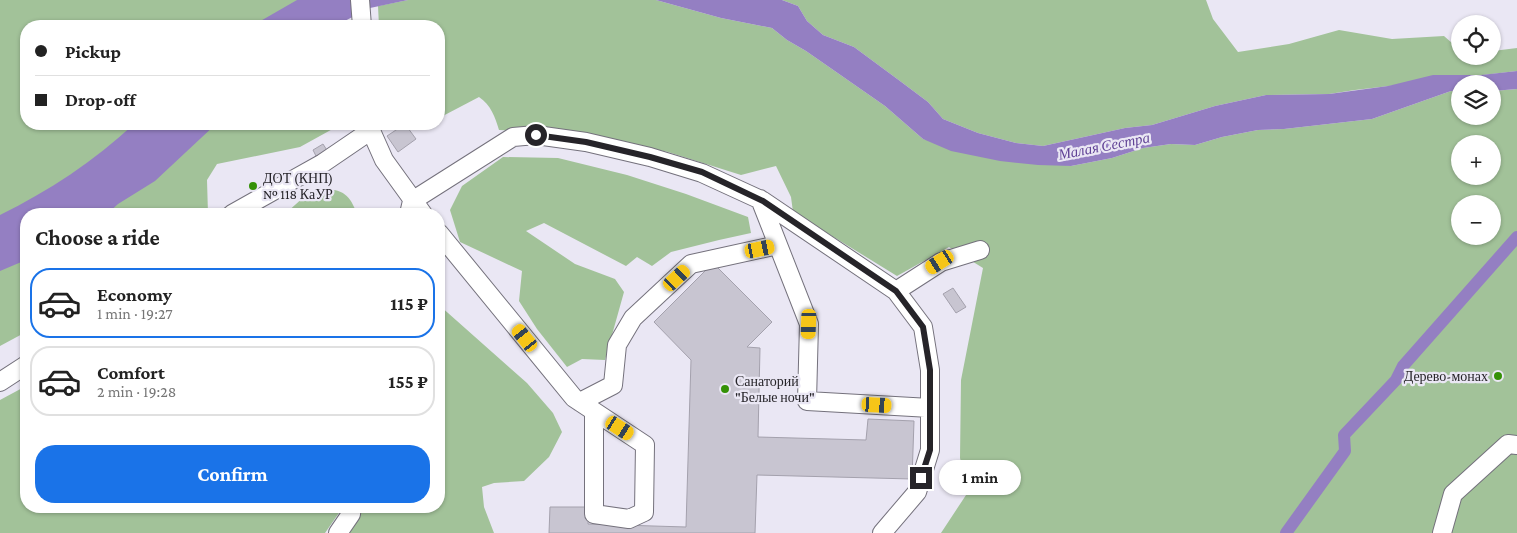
<!DOCTYPE html>
<html lang="en">
<head>
<meta charset="utf-8">
<style>
  body { margin:0; font-family:"Crimson Pro",serif; background:#f6f6f6; color:#222; height:100vh; display:flex; flex-direction:column; font-size:19px; white-space:nowrap }
  * { box-sizing:border-box; margin:0 }
  p { font-size:16px; color:#767676 }
  .icon { flex:none; width:28px; height:28px; fill:none; stroke:currentColor; stroke-width:2; stroke-linecap:round; stroke-linejoin:round }
  .map { position:relative; flex:1; overflow:hidden }
  .drawer { position:absolute; left:20px; top:208px; width:425px; height:305px; display:flex; flex-direction:column; background:#fff; border-radius:20px; box-shadow:0 1px 4px #0004 }
  .drawer>* { flex:none }
  .top-card { position:absolute; left:20px; top:20px; width:425px; height:110px; border-radius:20px; box-shadow:0 1px 4px #0004; display:grid; align-content:center; height:110px; padding:0 15px; background:#fff }
  .controls { position:absolute; left:1451px; top:15px; display:grid; gap:10px }
  .controls a { display:grid; place-items:center; width:50px; height:50px; border-radius:50%; background:#fff; box-shadow:0 1px 4px #0004; font-size:25px }
  .end { position:absolute; width:22px; height:22px; margin:-11px; border:6px solid #262429; background:#fff; box-shadow:0 0 0 2px #fff }
  .from { border-radius:50% }
  .bubble { position:absolute; height:35px; border-radius:18px; background:#fff; box-shadow:0 1px 4px #0004; font-size:16px; font-weight:700; line-height:35px; text-align:center }
  .car { position:absolute; width:15px; height:30px; margin:-15px -8px; border-radius:6px; box-shadow:0 0 4px 1px #0007; background:linear-gradient(#f5c518 24%,#345 0 40%,#f5c518 0 76%,#345 0 86%,#f5c518 0) }
  .top-card b { display:flex; align-items:center; gap:18px; height:48px; font-size:19px }
  .top-card b+b { border-top:1px solid #e0e0e0 }
  .top-card i { width:12px; height:12px; background:#222 }
  ul { padding:0; list-style:none }
  li { display:flex; align-items:center; gap:15px; height:70px; margin:0 10px 8px; padding:0 5px; border:2px solid #e0e0e0; border-radius:20px }
  li div { flex:1 }
  li b { display:block; font-size:19px }
  li em { font-style:normal; font-weight:700 }
  li.active { border-color:#1a73e8 }
  li>.icon { width:45px; height:45px; stroke-width:1.5 }
  h2 { padding:0 15px; font-size:22px; line-height:60px }
  .cta { display:flex; gap:10px; margin-top:auto; padding:10px 15px }
  .cta a { flex:1; height:58px; border-radius:20px; background:#1a73e8; color:#fff; font-size:20px; font-weight:700; line-height:58px; text-align:center }
  .map>svg:first-child { display:block }
  .green { fill:#a2c299; fill-rule:evenodd }
  .water { fill:#947fc2 }
  .lines { fill:none; stroke-linecap:round; stroke-linejoin:round }
  .canal { stroke:#947fc2; stroke-width:12 }
  .building { fill:#c8c5d1; stroke:#a4a1ad }
  .minor-casing { stroke:#74717c; stroke-width:20 }
  .minor { stroke:#fff; stroke-width:18 }
  .route { stroke:#262429; stroke-width:6 }
  .poi-dot { fill:#349106; stroke:#eae7f4; stroke-width:2 }
  .labels { text-anchor:middle; stroke-width:4.5; stroke-linejoin:round; paint-order:stroke }
  .poi-label { font-size:14px; fill:#262429; stroke:#eae7f4; text-anchor:start }
  .water-label { font-size:15px; font-style:italic; fill:#614396; stroke:#eae7f4 }
</style>
</head>
<body>
<div class="map">
<svg width="1517" height="533" viewBox="0 0 1517 533">
  <rect width="100%" height="100%" fill="#eae7f4"/>
  <path class="green" d="M0 0H339L342 26H26V124H338V126L300 147 217 164 207 180 208 214H26V332L0 346Z
    M408 0H656L721 18 772 28 787 40 806 51 885 106 923 139 1071 166 1112 158 1143 148 1171 144 1195 145 1222 137 1258 130 1284 129 1372 119 1451 91 1460 92V116H1492L1493 91 1517 89V533H941L968 492 960 458 961 380 983 268 949 247 897 276 793 212 791 197 776 166 741 175 668 152 588 135 499 130C495 117 491 105 479 97L439 118V26H379L378 6ZM1460 144H1492V176H1460ZM1460 204H1492V236H1460Z
    M782 0H1206L1213 19 1238 52 1289 44 1339 30 1392 39 1444 36 1460 50V56H1492L1493 51 1517 48V71L1355 90 1329 94 1266 95 1215 106 1152 125 1125 128 1043 146 1016 143 978 133 943 119 928 102 900 81 854 47 823 35 807 21 798 6Z
    M503 157 558 158 627 175 686 194 748 217 751 233 719 240 671 252 652 266 637 257 626 266 544 223 526 231 575 264 615 279 624 292 605 360 582 359 567 367 537 329 519 301 522 271 460 242 450 210 462 186Z
    M323 189C343 189 350 195 357 214H285L306 195Z
    M439 305 527 383 553 413 562 432 549 457 524 481 494 483 482 487 484 507 494 533H349L359 519 361 506H439Z
    M26 386V506H342L341 510 325 533H0V400Z"/>
  <path class="water" d="M297 0H408L370 8 335 26H252Z
    M656 0H782L798 6 807 21 823 35 854 47 900 81 928 102 943 119 978 133 1016 143 1043 146 1125 128 1152 125 1215 106 1266 95 1329 94 1388 86 1433 75H1481L1517 71V89L1493 91 1492 84H1460V92L1451 91 1372 119 1284 129 1258 130 1222 137 1195 145 1171 144 1143 148 1112 158 1071 166 1038 165 1000 161 951 151 923 139 885 106 806 51 787 40 772 28 721 18Z
    M134 124H216L155 181 118 204 107 214H26V260L0 271V215C49 191 94 161 134 124Z"/>
  <g class="lines">
    <path class="canal" d="M1286 533 1345 451 1344 435 1396 380 1403 366 1517 237"/>
  </g>
  <path class="building" d="M405 124 416 139 398 152 387 136Z
    M323 144 330 155 319 162 313 150Z
    M713 263 772 322 747 347 760 348 758 437 866 440 868 419 914 421 912 479 757 475 755 533H549L550 507H589L588 524 686 527 691 360 654 322Z
    M953 288 966 307 956 313 943 294Z"/>
  <g class="lines">
    <g class="minor-casing">
      <path id="minor" d="M360 0 362 26
        M368 124 384 160 423 214
        M760 199 809 324 807 401 930 408
        M232 214 323 163 370 131
        M409 214 412 201 513 137 536 135 586 142 650 157 702 173 763 201 896 291 923 327 930 370V450L917 492 882 533
        M439 233 574 398 645 445 644 512 629 519 594 514V411
        M896 291 941 262 980 250
        M0 382 26 365
        M580 402 613 385 617 345 633 318 691 264 778 245
        M338 533 351 514 352 506
        M1442 533 1453 494 1508 444 1517 445"/>
    </g>
    <use href="#minor" class="minor"/>
  </g>
  <g class="lines">
    <path class="route" d="M536 135 586 142 650 157 702 172 763 201 896 291 923 327 930 370V450L921 478"/>
  </g>
  <g class="poi-dot">
    <circle cx="253" cy="186" r="5"/>
    <circle cx="1498" cy="376" r="5"/>
    <circle cx="725" cy="389" r="5"/>
  </g>
  <g class="labels">
    <g class="poi-label">
      <text x="263" y="183">ДОТ (КНП)<tspan x="263" dy="16">№ 118 КаУР</tspan></text>
      <text x="1488" y="381" text-anchor="end">Дерево-монах</text>
      <text x="735" y="386">Санаторий<tspan x="735" dy="16">"Белые ночи"</tspan></text>
    </g>
    <g class="water-label">
      <text transform="translate(1104 146) rotate(-11)" y="5">Малая Сестра</text>
    </g>
  </g>
</svg>
<div class="controls">
<a><svg class="icon" aria-label="locate" viewBox="0 0 24 24"><circle cx="12" cy="12" r="6"/><path d="M12 2v4M12 18v4M2 12h4M18 12h4"/></svg></a>
<a><svg class="icon" aria-label="layers" viewBox="0 0 24 24"><path d="M12 4l9 5-9 5-9-5zM3 14l9 5 9-5"/></svg></a>
<a>+</a>
<a>−</a>
</div>
<i class="end from" style="left:536px;top:135px"></i>
<i class="end" style="left:921px;top:478px"></i>
<div class="bubble" style="left:939px;top:460px;width:82px">1 min</div>
<i class="car" style="left:760px;top:249px;rotate:78deg"></i>
<i class="car" style="left:940px;top:262px;rotate:237deg"></i>
<i class="car" style="left:677px;top:278px;rotate:47deg"></i>
<i class="car" style="left:809px;top:324px;rotate:182deg"></i>
<i class="car" style="left:525px;top:338px;rotate:321deg"></i>
<i class="car" style="left:877px;top:405px;rotate:93deg"></i>
<i class="car" style="left:620px;top:428px;rotate:123deg"></i>
<div class="top-card">
<b><i class="from"></i>Pickup</b>
<b><i></i>Drop-off</b>
</div>
<section class="drawer">
<h2>Choose a ride</h2>
<ul>
<li class="active"><svg class="icon" aria-label="car" viewBox="0 0 24 24"><path d="M5 17H2v-5l4-1 3-4h7l3 4 3 1v5h-3M9 17h6M6 11h13"/><circle cx="7" cy="17" r="2"/><circle cx="17" cy="17" r="2"/></svg><div><b>Economy</b><p>1 min · 19:27</p></div><em>115 ₽</em></li>
<li><svg class="icon" aria-label="car" viewBox="0 0 24 24"><path d="M5 17H2v-5l4-1 3-4h7l3 4 3 1v5h-3M9 17h6M6 11h13"/><circle cx="7" cy="17" r="2"/><circle cx="17" cy="17" r="2"/></svg><div><b>Comfort</b><p>2 min · 19:28</p></div><em>155 ₽</em></li>
</ul>
<div class="cta"><a>Confirm</a></div>
</section>
</div>
</body>
</html>
